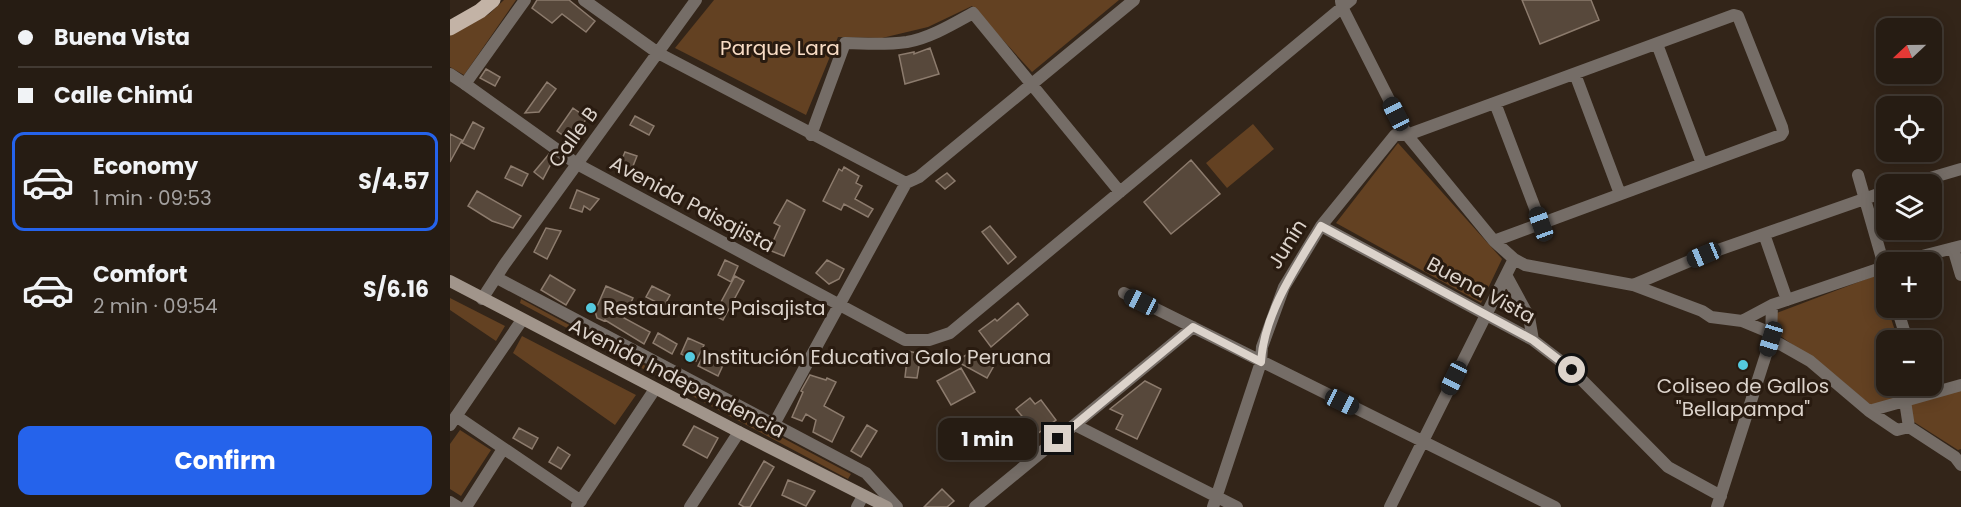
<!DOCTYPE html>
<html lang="en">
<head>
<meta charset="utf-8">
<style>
  body { margin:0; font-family:Poppins,sans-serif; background:#322921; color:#f1f3f6; height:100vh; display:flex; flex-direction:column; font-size:22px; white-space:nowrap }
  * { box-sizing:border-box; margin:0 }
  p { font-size:20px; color:#a4a1a0 }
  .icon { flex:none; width:33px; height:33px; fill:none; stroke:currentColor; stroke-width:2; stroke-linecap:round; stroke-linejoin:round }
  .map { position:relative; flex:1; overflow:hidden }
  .details { display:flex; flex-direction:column; background:#261c13; width:450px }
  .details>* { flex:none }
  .guide { display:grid; align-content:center; height:132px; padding:0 18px; background:#261c13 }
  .needle { width:39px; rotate:248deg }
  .fabs { position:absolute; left:1426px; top:18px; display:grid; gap:12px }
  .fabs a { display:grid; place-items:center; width:66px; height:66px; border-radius:12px; background:#261c13; box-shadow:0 3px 15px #0003,0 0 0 2px #423a33; font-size:30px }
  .end { position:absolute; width:27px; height:27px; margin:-14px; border:8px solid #dcd3cb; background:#111; box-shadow:0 0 0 3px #111 }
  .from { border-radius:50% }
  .bubble { position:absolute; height:42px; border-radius:12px; background:#261c13; box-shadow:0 3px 15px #0003,0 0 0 2px #423a33; font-size:20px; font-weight:700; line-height:42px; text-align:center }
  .car { position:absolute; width:18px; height:36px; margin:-18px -9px; border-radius:8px; box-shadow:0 0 4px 2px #0007; background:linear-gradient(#222 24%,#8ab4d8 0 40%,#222 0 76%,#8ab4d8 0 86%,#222 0) }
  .guide b { display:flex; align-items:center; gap:21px; height:57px; font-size:22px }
  .guide b+b { border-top:2px solid #423a33 }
  .guide i { width:15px; height:15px; background:#f1f3f6 }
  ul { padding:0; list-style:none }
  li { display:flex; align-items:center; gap:18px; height:99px; margin:0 12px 9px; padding:0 6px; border:3px solid transparent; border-radius:12px }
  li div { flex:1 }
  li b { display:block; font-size:22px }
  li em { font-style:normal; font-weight:700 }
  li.current { border-color:#2563eb }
  li>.icon { width:54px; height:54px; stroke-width:1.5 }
  .button { display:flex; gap:12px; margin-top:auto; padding:12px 18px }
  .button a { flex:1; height:69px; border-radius:12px; background:#2563eb; color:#fff; font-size:24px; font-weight:700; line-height:69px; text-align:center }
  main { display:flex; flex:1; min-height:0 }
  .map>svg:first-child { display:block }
  .green { fill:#634122 }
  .building { fill:#57483b; stroke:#8c7b6d; stroke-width:1.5 }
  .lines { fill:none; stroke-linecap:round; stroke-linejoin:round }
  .minor { stroke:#756d67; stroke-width:12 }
  .tertiary { stroke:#756d67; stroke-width:12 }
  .secondary { stroke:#a1958b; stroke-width:12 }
  .primary { stroke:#c3b3a6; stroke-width:15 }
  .route { stroke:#dcd3cb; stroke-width:8 }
  .poi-dot { fill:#55cadf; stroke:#291b10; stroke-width:2 }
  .labels { text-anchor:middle; stroke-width:6; stroke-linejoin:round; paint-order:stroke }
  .park-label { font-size:20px; fill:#f8dcc5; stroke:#291b10 }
  .street-label { font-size:20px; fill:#dcd3cb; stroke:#291b10 }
  .poi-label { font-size:20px; fill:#dcd3cb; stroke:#291b10; text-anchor:start }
</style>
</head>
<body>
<main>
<section class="details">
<div class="guide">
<b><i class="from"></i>Buena Vista</b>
<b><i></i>Calle Chimú</b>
</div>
<ul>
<li class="current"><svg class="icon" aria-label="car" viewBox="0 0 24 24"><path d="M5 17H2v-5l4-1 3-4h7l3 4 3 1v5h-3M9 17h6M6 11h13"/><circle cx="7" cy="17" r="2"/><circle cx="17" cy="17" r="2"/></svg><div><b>Economy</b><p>1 min · 09:53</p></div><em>S/4.57</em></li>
<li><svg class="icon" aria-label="car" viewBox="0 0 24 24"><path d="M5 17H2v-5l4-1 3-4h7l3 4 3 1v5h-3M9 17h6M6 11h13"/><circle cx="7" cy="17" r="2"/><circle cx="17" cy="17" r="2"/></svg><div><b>Comfort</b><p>2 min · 09:54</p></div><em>S/6.16</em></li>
</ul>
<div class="button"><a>Confirm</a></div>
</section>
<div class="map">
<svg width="1511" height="507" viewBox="0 0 1511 507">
  <rect width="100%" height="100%" fill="#332519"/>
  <path class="green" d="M54 0H66L14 75 0 67V35L39 14Z
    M264 0H669L582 72 522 6 478 27 432 38 388 37 356 115 225 48Z
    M803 124 824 149 777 188 756 163Z
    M948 143 1052 259 1031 303 886 223Z
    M1427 275 1448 340H1437V386H1462L1465 394 1423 407 1385 375 1325 332 1327 313Z
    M0 298 55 326 46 341 0 310Z
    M71 299 216 377 214 380 70 303Z
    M72 336 186 395 165 425 63 353Z
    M231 384 401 474 398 479 229 389Z
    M1511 389V449L1508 450 1461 420V404Z
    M10 430 41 450 11 496 0 489V444Z"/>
  <path class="building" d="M87 0H119L145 21 136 32 112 14 102 23 82 8Z
    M1072 0H1141L1149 20 1090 44Z
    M480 48 489 74 455 84 449 55 464 52V54Z
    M36 69 50 77 45 86 30 78Z
    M97 82 106 89 89 112 75 113Z
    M123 108 137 118 121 141 107 131Z
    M185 116 204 126 199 135 180 125Z
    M23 122 34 128 24 149 12 143Z
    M0 134 12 140 0 162Z
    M175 152 187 156 181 171 169 166Z
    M99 154 104 158 93 179 84 172Z
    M741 160 770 194 721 234 694 202Z
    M61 166 78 174 72 186 55 178Z
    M394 167 409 176 406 183 412 186 405 199 423 209 418 217 394 204 391 210 373 201 389 169 392 171Z
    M497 173 505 181 495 189 486 181Z
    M127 190 149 199 140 210 134 206 132 212 120 208Z
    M27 191 71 216 63 228 42 221 18 206Z
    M337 200 355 210 334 256 319 250 330 226 324 223Z
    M540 226 566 257 558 264 532 232Z
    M96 228 111 231 97 259 84 252Z
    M275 260 288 266 281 282 268 275Z
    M377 260 394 269 389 279 379 284 366 273Z
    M100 275 125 290 116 305 91 290Z
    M285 276 294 281 273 320 264 315Z
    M156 286 183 298 174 318 200 332 194 344 155 320 154 321 147 318 145 311Z
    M202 286 220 295 214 306 196 297Z
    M568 303 578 315 541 347 529 331 545 319 547 321Z
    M208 333 227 344 222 354 203 343Z
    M238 338 254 345 246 361 231 354Z
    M521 349 546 362 537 378 506 361 518 354Z
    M458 351 471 354 467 378 455 377Z
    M253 356 273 365 268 376 248 366Z
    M511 368 525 392 501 405 487 381Z
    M360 375 376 380 377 378 386 382 374 406 394 417 382 442 363 432 366 420 356 414 352 421 342 417 353 392 351 391Z
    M695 381 711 389 687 439 666 429 673 415 660 409Z
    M580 398 585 404 591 400 606 420 587 434 566 409Z
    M417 425 427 431 411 457 401 451Z
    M244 426 268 438 257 458 233 445Z
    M69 428 88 438 82 449 63 438Z
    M108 447 120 455 111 469 99 462Z
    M314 461 324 467 300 507H294L289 504Z
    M338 480 365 491 356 506 332 495Z
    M492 489 504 501 497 507H474Z"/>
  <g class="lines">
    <path class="minor" d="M134 0 208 53 456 183 469 177 684 0
      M246 0 127 164 455 340H479L500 333 901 0
      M891 1 892 7 957 135 1044 241 1064 259 1075 265 1183 285 1252 311 1261 317 1292 321 1322 305 1437 266
      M1207 44 1252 164
      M0 74 15 84
      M1125 74 1170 194
      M1045 103 1091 224
      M361 135 395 43C416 44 437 45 457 42 480 38 503 24 523 13L670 192
      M1408 175 1437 276
      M1460 184 1511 169
      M871 226 1083 340 1122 370 1218 467 1271 496
      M1314 234 1337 300
      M1503 248 1511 275
      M1449 262 1511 246
      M1056 275 1079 317 1083 340
      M1183 285 1254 255 1437 191
      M674 293 1105 507
      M1447 308 1457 340
      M1292 321 1321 333
      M1321 339 1360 361 1419 411 1447 430 1459 427 1505 457 1511 465
      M1455 401 1459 427
      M1419 411 1511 385
      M6 416 131 501
      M324 424 456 183
      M0 425 72 320
      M625 425 787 507
      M0 502 8 507
      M127 506 205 389
      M16 507 53 449
      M407 507 413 496
      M525 507 743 327
      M763 507 811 362 812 347 834 287 871 226 945 135H957L1284 15 1288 16 1332 127 1333 132 1331 135 1044 241
      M940 507 1064 259
      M1267 507 1321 339 1322 305"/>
    <path class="tertiary" d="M47 278 416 473 447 507
      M32 299 54 265 127 164 15 84 75 0
      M240 507 289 432"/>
    <path class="secondary" d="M0 281 289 432 437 507"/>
    <path class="primary" d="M0 28 30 11 43 0"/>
  </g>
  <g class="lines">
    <path class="route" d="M608 439 743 327 811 362C814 313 846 267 871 226L1083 340 1122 370"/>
  </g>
  <g class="poi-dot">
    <circle cx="141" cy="308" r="6"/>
    <circle cx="240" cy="357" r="6"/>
    <circle cx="1293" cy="365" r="6"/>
  </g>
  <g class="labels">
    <g class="park-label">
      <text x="330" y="55">Parque Lara</text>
    </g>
    <g class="street-label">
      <text transform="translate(123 137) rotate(-54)" y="7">Calle B</text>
      <text transform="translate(242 204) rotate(28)" y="7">Avenida Paisajista</text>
      <text transform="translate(837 244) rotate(-58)" y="7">Junín</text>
      <text transform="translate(1031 290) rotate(28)" y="7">Buena Vista</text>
      <text transform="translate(227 378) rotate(27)" y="7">Avenida Independencia</text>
    </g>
    <g class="poi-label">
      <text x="153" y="315">Restaurante Paisajista</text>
      <text x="252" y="364">Institución Educativa Galo Peruana</text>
      <text x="1293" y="393" text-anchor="middle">Coliseo de Gallos<tspan x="1293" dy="23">"Bellapampa"</tspan></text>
    </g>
  </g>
</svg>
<div class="fabs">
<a><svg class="needle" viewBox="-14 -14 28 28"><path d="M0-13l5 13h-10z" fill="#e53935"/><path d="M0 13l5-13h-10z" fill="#a4a1a0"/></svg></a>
<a><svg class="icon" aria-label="locate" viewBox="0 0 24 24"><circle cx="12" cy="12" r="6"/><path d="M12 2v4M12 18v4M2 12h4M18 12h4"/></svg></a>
<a><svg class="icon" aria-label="layers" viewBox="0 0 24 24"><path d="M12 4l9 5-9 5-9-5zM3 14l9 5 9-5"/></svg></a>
<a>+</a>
<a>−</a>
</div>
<i class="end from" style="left:1122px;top:370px"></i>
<i class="end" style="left:608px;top:439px"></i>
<div class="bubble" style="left:488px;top:418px;width:99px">1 min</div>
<i class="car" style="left:946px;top:114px;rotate:333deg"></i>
<i class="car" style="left:1091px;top:224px;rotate:340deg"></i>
<i class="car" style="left:1254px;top:255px;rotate:247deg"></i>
<i class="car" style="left:691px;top:302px;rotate:296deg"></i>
<i class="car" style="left:1321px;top:339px;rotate:197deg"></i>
<i class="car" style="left:1004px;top:378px;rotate:206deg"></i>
<i class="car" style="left:892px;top:402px;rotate:116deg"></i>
</div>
</main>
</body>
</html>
